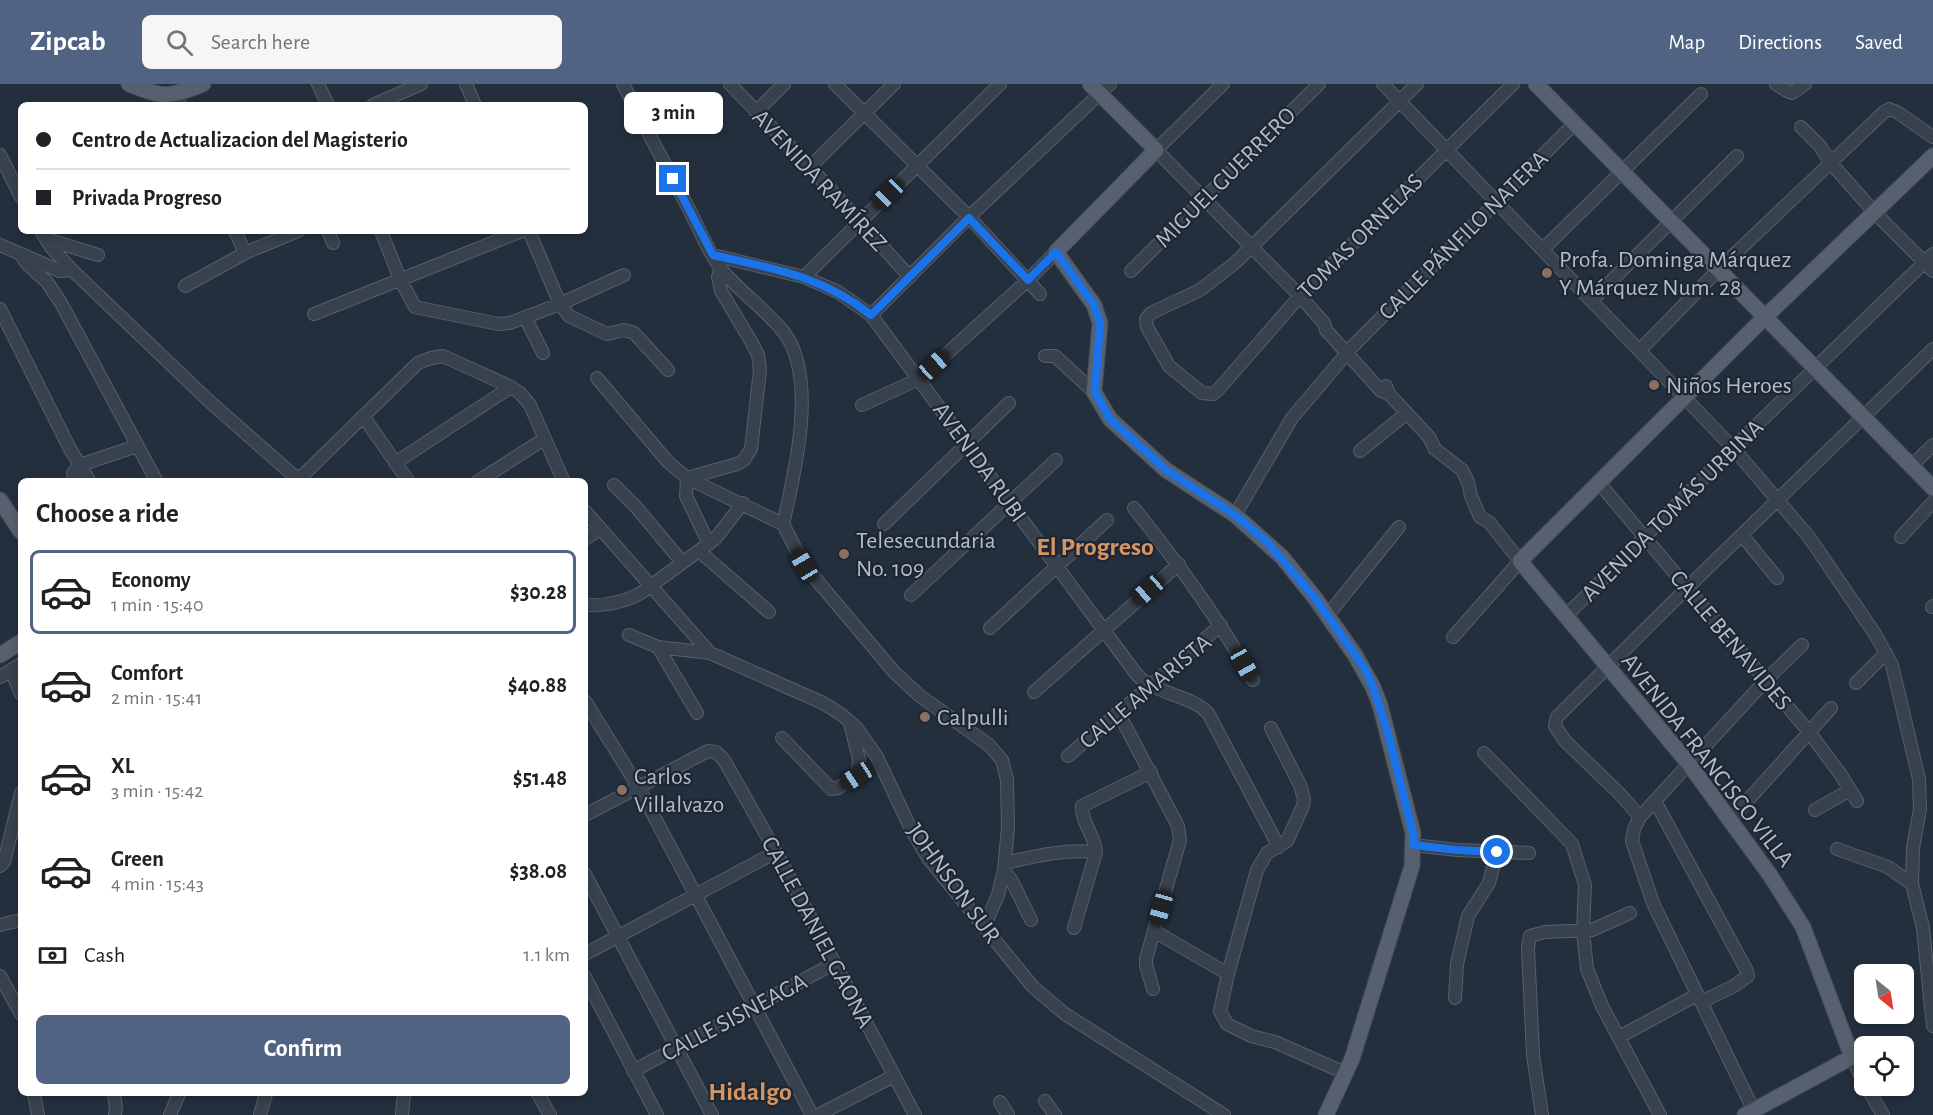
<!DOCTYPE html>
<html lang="en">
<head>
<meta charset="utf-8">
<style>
  body { margin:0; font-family:"Alegreya Sans",sans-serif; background:#f6f6f6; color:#202124; height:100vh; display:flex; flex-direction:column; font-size:22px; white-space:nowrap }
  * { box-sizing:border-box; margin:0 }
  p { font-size:20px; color:#757577 }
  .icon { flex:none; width:33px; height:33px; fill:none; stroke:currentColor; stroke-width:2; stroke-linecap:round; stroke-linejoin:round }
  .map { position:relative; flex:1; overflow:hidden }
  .panel { position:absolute; left:18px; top:394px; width:570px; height:618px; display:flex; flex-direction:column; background:#fff; border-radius:9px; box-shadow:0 3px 9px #0003 }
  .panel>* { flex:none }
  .top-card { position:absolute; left:18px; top:18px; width:570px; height:132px; border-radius:9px; box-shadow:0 3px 9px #0003; display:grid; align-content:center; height:132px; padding:0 18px; background:#fff }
  .needle { width:39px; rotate:150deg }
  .tools { position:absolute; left:1854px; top:880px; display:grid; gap:12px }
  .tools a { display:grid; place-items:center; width:60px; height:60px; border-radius:9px; background:#fff; box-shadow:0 3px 9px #0003; font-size:30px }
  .end { position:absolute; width:27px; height:27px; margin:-14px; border:8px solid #1a73e8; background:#fff; box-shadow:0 0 0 3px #fff }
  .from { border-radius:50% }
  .bubble { position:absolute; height:42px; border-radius:9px; background:#fff; box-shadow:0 3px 9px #0003; font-size:20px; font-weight:700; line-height:42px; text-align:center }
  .car { position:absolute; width:18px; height:36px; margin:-18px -9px; border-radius:8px; box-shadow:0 0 4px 2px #0007; background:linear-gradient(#222 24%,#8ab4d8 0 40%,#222 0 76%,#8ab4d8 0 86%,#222 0) }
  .top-card b { display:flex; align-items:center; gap:21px; height:57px; font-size:22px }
  .top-card b+b { border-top:2px solid #e0e0e0 }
  .top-card i { width:15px; height:15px; background:#202124 }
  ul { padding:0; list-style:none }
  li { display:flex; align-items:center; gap:18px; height:84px; margin:0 12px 9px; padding:0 6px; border:3px solid transparent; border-radius:9px }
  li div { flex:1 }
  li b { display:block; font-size:22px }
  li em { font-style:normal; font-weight:700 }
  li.current { border-color:#506383 }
  li>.icon { width:54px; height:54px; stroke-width:1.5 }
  h2 { padding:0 18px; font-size:27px; line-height:72px }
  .pay { display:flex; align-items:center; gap:15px; height:66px; padding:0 18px; font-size:22px }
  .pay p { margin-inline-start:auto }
  .action { display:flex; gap:12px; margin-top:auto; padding:12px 18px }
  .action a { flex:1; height:69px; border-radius:9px; background:#506383; color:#fff; font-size:24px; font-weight:700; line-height:69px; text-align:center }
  header { display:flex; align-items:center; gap:36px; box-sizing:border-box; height:84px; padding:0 30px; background:#506383; color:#fff }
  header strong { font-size:28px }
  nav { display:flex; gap:33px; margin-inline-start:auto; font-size:21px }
  .search { width:420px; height:54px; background:#f6f6f6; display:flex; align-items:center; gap:15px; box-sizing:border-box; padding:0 21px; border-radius:9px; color:#757577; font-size:22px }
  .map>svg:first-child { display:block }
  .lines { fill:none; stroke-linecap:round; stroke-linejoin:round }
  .minor-casing { stroke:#565f6c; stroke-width:14 }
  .major-casing { stroke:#414a57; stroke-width:17 }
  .minor { stroke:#38414e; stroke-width:12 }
  .major { stroke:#56606e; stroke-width:15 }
  .route { stroke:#1a73e8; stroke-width:8 }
  .education-dot { fill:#8d6e63; stroke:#1d2633; stroke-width:2 }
  .labels { text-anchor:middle; stroke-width:4.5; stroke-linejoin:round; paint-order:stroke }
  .street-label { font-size:24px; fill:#b4bcc9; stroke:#1d2633 }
  .poi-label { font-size:24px; fill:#b4bcc9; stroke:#1d2633; text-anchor:start }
  .neighbourhood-label { font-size:26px; font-weight:bold; fill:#d59563; stroke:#1d2633 }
</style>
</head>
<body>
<header>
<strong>Zipcab</strong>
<div class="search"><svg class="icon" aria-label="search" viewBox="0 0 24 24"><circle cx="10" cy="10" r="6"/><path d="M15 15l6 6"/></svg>Search here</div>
<nav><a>Map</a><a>Directions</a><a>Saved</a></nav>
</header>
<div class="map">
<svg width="1933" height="1031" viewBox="0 0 1933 1031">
  <rect width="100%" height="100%" fill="#242f3e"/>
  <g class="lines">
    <g class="minor-casing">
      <path id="minor" d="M318 0 328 21
        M466 0 475 21
        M623 0C645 43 668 86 691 129 700 147 709 169 721 185 739 207 764 224 782 246 819 290 795 389 783 440
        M730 0 810 83 910 193
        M835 0 969 133 1040 210
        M1223 0 1156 66 1300 212 1324 239 1326 246 1381 307 1389 310
        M1383 0 1733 364 1809 453 1875 550 1892 581 1919 695 1920 725 1913 764 1912 800 1923 844 1933 942
        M1417 0 1235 179 1200 206 1151 229 1146 235 1147 243 1169 282 1202 309 1213 310 1218 306 1300 212 1513 0
        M1776 0 1787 7 1792 9 1805 0
        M165 21 179 15
        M373 21 421 0
        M756 28 784 0
        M1801 43 1820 62 1830 78 1875 129 1933 187
        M0 71 21 113
        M810 83 894 0
        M41 147 51 163 72 186 210 318 301 398
        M235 147 245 169
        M328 147 333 159
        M381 147 400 195 415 223 498 240 510 239 560 220 624 191
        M529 147 560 220 569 232 607 250 624 246 634 249 668 286
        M46 155 98 171
        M0 161 60 187 72 186
        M1543 165 1701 10
        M20 170 28 181 47 198 61 219 157 398
        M713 171 804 193 838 208 871 231 1137 591C1157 611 1189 610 1208 629L1279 763
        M1131 187 1319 0
        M804 193 1000 0
        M185 202 245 169 298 147
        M1592 216 1737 72
        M0 225 70 365 80 381 73 389 74 398
        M314 230 522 147
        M871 231 969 133 1110 0
        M525 233 543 269
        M1352 263 1575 39
        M1640 266 1718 186 1884 28 1889 25 1897 28 1933 53
        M1045 272H1055L1094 308
        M597 294 668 378 687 394 783 440
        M1386 302 1389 310 1429 353 1435 365 1462 386 1468 398 1471 412 1480 433 1489 438 1520 477 1453 553
        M862 321 919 295 1028 196 1056 168
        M363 332 409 398
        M1360 367 1407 329
        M395 379 511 303
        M1911 382 1933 361
        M687 394 737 380 744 376 751 365 760 286 758 271 752 259 721 207 718 193 721 184
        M687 394 686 412 709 460
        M90 398 80 381 137 362
        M296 398 418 279 431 274 443 272 511 303 520 309 530 321 564 398
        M477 398 544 355
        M1599 399 1809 648 1841 691 1857 717
        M614 401 636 423 682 478
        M1134 424C1179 481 1217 532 1253 596
        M585 427 710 569
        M1235 431 1292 334 1342 275
        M783 440 804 481 894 588 920 612 989 661 1002 676 1007 696 1008 743 1004 786 998 811 984 843
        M884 440 1009 319
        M1742 451 1777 494
        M1901 453 1933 418
        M585 455 600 445
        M699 467 769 528
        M911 511 1056 376
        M585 521C606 522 623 519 641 509L715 455 743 419
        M1932 523 1933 522
        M1327 532 1399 443
        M1566 532 1733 364 1933 170
        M990 544 1107 436
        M629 551 658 563 710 569 823 619 842 631 856 643 877 673 911 745 928 774 1033 903 1065 930 1224 1031
        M658 563 697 629
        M11 586 21 610
        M0 593 21 580
        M1856 599 1886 569
        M1034 608 1179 480
        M585 617 639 704 812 1031
        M1118 628 1178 742 1180 756 1146 875V881L1153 905
        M1271 644 1300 701 1304 715 1303 722 1287 757 1267 769 1257 786 1228 890 1220 927 1227 940 1251 952 1275 958 1345 989
        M782 654 831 705 838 704 857 692 859 675 850 639
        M1484 669 1572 760 1585 801 1583 847 1587 885 1602 922 1660 1031
        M1068 672 1221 541
        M1655 717 1747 887 1748 892 1734 902 1701 918
        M1815 726 1850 706
        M585 731 708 667 716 668 724 676 776 768 915 1031
        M1640 733 1620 710 1565 657 1555 642 1557 633 1687 504 1933 265
        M1731 735 1831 624
        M1413 761 1457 766 1529 769
        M1837 765 1888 783 1912 800
        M1005 779C1035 772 1064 765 1096 768
        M0 782 4 778 21 709
        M1004 786 1012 797 1031 836
        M585 790 712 1031
        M0 841 21 836
        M1074 844 1096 768C1095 751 1081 739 1082 722L1151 688
        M1154 847 1228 890
        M585 870 776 768
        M0 892 21 930
        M585 893 657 1031
        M1455 914 1457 880 1468 832 1489 799 1497 768
        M1619 953 1697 911
        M1852 973 1864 999
        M633 987 835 879
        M1866 1002 1883 1031
        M34 1010 38 1031
        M114 1010 116 1024 115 1031
        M538 1010 550 1031
        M1045 1017 1055 1031
        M1000 1018 1008 1031
        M170 1031 179 1010
        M260 1031 266 1010
        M402 1031 404 1010
        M818 1031 894 992
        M1542 1031 1533 971 1528 864 1530 852 1545 848 1592 846 1630 829
        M1756 1031 1653 819 1632 757 1634 745 1640 733 1766 596 1802 561"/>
    </g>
    <g class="major-casing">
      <path id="major" d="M129 0C163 14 168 14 203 0
        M1090 0 1156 66 1056 168 1094 221 1100 239 1094 308 1110 335 1166 386 1235 431 1282 473 1315 514 1355 571 1373 603 1380 621 1413 749 1412 782 1352 975 1326 1031
        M1536 0 1933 404
        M0 416 21 448
        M0 571 21 558
        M1745 1031 1852 973 1803 843 1770 791 1689 680 1520 477 1765 233 1933 72"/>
    </g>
    <use href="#minor" class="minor"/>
    <use href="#major" class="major"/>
  </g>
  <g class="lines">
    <path class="route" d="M673 95 713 171C774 185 820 191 871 231L969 134 1028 196 1056 168 1094 221 1100 239 1095 308 1110 335 1166 386 1235 431 1267 458 1315 514 1365 585 1373 603 1388 649 1413 749V761L1457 766 1497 768"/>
  </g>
  <g class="education-dot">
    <circle cx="1547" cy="189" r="6"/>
    <circle cx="1654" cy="301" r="6"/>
    <circle cx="844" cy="470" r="6"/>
    <circle cx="925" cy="633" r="6"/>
    <circle cx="622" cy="706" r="6"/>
  </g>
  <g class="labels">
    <g class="street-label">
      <text transform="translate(1225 93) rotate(-45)" y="8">MIGUEL GUERRERO</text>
      <text transform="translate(820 96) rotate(47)" y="8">AVENIDA RAMÍREZ</text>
      <text transform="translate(1463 151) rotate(-45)" y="8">CALLE PÁNFILO NATERA</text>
      <text transform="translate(1360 152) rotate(-45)" y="8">TOMAS ORNELAS</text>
      <text transform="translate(980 378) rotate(54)" y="8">AVENIDA RUBI</text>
      <text transform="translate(1672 426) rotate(-45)" y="8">AVENIDA TOMÁS URBINA</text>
      <text transform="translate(1731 556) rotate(50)" y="8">CALLE BENAVIDES</text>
      <text transform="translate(1145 607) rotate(-40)" y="8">CALLE AMARISTA</text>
      <text transform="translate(1708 676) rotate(52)" y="8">AVENIDA FRANCISCO VILLA</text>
      <text transform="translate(954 799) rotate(54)" y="8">JOHNSON SUR</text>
      <text transform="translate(818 848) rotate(62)" y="8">CALLE DANIEL GAONA</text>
      <text transform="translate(734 933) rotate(-28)" y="8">CALLE SISNEAGA</text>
    </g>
    <g class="poi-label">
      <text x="1559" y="183">Profa. Dominga Márquez<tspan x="1559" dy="28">Y Márquez Num. 28</tspan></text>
      <text x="1666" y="309">Niños Heroes</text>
      <text x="856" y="464">Telesecundaria<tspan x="856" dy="28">No. 109</tspan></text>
      <text x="937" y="641">Calpulli</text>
      <text x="634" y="700">Carlos<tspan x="634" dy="28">Villalvazo</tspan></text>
    </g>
    <g class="neighbourhood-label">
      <text x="1095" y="471">El Progreso</text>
      <text x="750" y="1016">Hidalgo</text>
    </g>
  </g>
</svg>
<div class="tools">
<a><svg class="needle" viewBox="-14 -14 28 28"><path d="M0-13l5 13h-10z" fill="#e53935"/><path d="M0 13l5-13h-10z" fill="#757577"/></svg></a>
<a><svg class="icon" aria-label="locate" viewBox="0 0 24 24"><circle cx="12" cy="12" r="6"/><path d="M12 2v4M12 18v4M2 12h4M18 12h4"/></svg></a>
</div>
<i class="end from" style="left:1497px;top:768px"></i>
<i class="end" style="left:673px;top:95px"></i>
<div class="bubble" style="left:624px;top:8px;width:99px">3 min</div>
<i class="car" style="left:888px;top:110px;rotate:225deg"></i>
<i class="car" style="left:934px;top:281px;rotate:48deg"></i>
<i class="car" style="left:804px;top:481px;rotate:330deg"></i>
<i class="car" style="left:1148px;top:506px;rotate:229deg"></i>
<i class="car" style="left:1244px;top:580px;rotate:151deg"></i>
<i class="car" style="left:857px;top:692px;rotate:237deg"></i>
<i class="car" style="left:1161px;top:824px;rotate:196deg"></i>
<div class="top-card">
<b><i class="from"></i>Centro de Actualizacion del Magisterio</b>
<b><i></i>Privada Progreso</b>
</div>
<section class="panel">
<h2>Choose a ride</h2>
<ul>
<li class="current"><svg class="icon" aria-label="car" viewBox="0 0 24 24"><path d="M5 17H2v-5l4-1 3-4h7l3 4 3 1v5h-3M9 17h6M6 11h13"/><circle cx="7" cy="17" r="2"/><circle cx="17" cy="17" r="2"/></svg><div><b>Economy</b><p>1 min · 15:40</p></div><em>$30.28</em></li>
<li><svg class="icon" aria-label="car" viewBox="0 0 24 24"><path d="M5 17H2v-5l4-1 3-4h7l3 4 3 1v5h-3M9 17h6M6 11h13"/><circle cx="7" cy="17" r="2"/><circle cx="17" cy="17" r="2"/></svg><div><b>Comfort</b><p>2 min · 15:41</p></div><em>$40.88</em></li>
<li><svg class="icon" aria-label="car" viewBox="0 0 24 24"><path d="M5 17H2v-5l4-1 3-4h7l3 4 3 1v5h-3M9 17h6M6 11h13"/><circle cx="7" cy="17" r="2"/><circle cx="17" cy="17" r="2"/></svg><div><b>XL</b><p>3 min · 15:42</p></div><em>$51.48</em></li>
<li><svg class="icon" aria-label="car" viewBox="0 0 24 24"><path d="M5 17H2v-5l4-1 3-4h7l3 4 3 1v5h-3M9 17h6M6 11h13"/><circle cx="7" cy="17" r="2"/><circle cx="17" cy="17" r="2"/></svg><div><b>Green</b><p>4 min · 15:43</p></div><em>$38.08</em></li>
</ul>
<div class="pay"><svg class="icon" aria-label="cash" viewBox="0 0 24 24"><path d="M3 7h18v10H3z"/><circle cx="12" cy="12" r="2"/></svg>Cash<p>1.1 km</p></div>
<div class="action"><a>Confirm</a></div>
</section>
</div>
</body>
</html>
